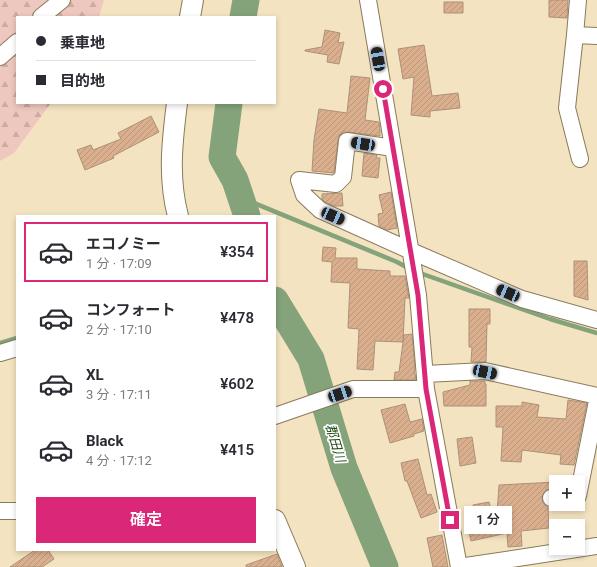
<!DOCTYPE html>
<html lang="ja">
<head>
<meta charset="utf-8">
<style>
  body { margin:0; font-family:Roboto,"Noto Sans JP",sans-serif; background:#f2f2f3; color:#2b2b33; height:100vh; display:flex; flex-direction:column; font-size:15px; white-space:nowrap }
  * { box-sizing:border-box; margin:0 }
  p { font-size:13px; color:#7c7c81 }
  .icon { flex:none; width:22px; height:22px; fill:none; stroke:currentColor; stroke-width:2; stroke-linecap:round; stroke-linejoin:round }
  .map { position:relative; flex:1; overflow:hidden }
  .panel { position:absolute; left:16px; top:215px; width:260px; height:336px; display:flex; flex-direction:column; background:#fff; border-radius:0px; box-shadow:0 2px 6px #0003 }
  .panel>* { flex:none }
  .guide { position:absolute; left:16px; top:16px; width:260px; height:88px; border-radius:0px; box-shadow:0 2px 6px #0003; display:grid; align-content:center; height:88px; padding:0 20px; background:#fff }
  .controls { position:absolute; left:549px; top:475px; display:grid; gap:8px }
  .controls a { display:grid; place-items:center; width:36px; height:36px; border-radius:0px; background:#fff; box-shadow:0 2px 6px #0003; font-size:20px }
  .end { position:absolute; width:18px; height:18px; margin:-9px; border:5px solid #db2777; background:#fff; box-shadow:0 0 0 2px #fff }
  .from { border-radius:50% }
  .bubble { position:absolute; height:28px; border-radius:0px; background:#fff; box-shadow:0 2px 6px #0003; font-size:13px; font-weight:600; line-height:28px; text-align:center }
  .car { position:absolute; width:12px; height:24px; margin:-12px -6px; border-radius:5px; box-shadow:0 0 3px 1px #0007; background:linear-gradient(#222 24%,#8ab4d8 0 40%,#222 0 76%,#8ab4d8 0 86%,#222 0) }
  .guide b { display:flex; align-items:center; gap:14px; height:38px; font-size:15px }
  .guide b+b { border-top:1px solid #e1e1e2 }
  .guide i { width:10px; height:10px; background:#2b2b33 }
  ul { padding:7px 0 0; list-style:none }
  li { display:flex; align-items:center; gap:12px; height:60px; margin:0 8px 6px; padding:0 12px; border:2px solid transparent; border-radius:0px }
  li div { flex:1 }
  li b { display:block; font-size:15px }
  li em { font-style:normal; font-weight:600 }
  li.current { border-color:#db2777 }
  li>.icon { width:36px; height:36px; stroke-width:1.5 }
  .cta { display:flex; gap:8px; margin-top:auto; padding:8px 20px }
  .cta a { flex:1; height:46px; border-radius:0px; background:#db2777; color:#fff; font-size:16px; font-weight:600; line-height:46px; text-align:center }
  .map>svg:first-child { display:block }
  .forest { fill:url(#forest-firs) }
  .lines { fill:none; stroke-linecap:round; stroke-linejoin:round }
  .stream { stroke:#84a37b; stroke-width:4.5 }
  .river { stroke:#84a37b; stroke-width:27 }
  .building { fill:url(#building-hatch); stroke:#ae9079 }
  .minor-casing { stroke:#897a5a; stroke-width:18 }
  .tertiary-casing { stroke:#897a5a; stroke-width:22 }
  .minor { stroke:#fff; stroke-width:16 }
  .tertiary { stroke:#fff; stroke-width:20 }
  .route { stroke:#db2777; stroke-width:5 }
  .labels { text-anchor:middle; stroke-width:3.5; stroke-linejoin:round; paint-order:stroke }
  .water-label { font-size:13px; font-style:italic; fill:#1d480f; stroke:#fff }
</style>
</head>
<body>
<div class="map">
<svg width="597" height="567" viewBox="0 0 597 567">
  <defs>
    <pattern id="forest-firs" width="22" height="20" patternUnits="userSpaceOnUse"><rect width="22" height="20" fill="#eec7be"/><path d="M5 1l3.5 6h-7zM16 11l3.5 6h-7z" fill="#ccaba2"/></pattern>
    <pattern id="building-hatch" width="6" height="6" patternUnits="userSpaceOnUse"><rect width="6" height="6" fill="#daaf8e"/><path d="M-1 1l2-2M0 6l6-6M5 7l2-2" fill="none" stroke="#bb967a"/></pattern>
  </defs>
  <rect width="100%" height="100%" fill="#f3e3c0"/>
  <path class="forest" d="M0 0H104L99 17H17V103H51L14 153 0 161Z"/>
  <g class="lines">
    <path class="stream" d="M236 216 242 198 397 262 410 269
      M417 272 550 319 597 333
      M0 343 17 338"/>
    <path class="river" d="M243 17 246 0
      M229 103 222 157 235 180 247 216
      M275 300 311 359 344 468 385 567"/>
  </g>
  <path class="building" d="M549 0H568L567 18 549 17Z
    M444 2H463V13H444Z
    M325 30 340 33 338 43 344 42 339 64 327 62 328 55 305 51V50L322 47Z
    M424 45 432 96 458 93 460 108 430 111V117L411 115 414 77 403 79 398 49Z
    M351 76 370 78 365 120 379 122 380 130V136L348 132H343L339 136 338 140 334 173 312 171 314 140 319 109 347 113Z
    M151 116 159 132 113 156 114 158 85 170 77 150 91 145 93 150 121 139 118 133Z
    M364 153 377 155 376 158H380L378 178 362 176Z
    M391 192 397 228 387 230 379 226 378 214 383 213 379 195Z
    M342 193 343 206H334L325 202 322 199V194Z
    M323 247 336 248 335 258H357V269L390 271V276H405L409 298H405L403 342 375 341 373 370 357 369 359 329 348 328 350 283 331 282 332 262 322 261Z
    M574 261H587L588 300 574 296Z
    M469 309H490V324H487L486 362H471L472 347H469Z
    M412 334 415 368 414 374H415L416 380H394L395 372H399L404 335Z
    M470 381H485V384H486V406H444L443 392 470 385Z
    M568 400 587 403 574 465 560 464 561 455 522 450 521 462 501 461 503 427H496V406H522V402L539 405 537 417 566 419Z
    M405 404 410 422 422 419 424 431 414 434V436L390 443 381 410Z
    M472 437 476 463 460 466 457 439Z
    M418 459 427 495 431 494 437 512 421 518 407 481H405L401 463Z
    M556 482V488L546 490 543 494 542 498 543 503 548 507 549 528 521 531 522 546 508 547 507 533 471 541 467 523 476 521 473 505 489 502 496 529 499 485Z
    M442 535 448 567H433L427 538Z
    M35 550H48L54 559 42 567H10Z
    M277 554 282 567H246V565Z"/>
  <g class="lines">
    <g class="minor-casing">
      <path id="minor" d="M368 0 418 295 426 389 459 567
        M578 0 575 35 597 36
        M41 17 62 0
        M575 35 567 108 580 159
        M0 57 17 42
        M393 148 347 141 343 177 336 184 299 180 304 195 320 210 411 251 522 299 597 320
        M0 353 17 348
        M425 374 485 371 597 396
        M275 416 353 389H426
        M578 496 597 401
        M551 498H556
        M0 511H17
        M459 567 597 546"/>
    </g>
    <g class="tertiary-casing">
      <path id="tertiary" d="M190 17 193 0
        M177 103C172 142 168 178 178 216
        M275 520 295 567"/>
    </g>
    <use href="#minor" class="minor"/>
    <use href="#tertiary" class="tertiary"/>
  </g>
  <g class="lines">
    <path class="route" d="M383 89 418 295 426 389 450 520"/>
  </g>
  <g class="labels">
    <g class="water-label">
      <text transform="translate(336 443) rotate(73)" y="5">郡田川</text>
    </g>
  </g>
</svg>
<div class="controls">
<a>+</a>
<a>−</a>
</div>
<i class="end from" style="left:383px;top:89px"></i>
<i class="end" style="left:450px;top:520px"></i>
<div class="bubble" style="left:464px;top:506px;width:48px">1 分</div>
<i class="car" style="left:378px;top:59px;rotate:350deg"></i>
<i class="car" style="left:363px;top:144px;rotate:279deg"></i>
<i class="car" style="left:333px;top:216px;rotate:114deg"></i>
<i class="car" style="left:508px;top:293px;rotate:293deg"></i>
<i class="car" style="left:485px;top:372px;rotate:102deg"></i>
<i class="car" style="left:340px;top:394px;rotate:71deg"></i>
<div class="guide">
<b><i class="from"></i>乗車地</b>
<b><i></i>目的地</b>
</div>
<section class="panel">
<ul>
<li class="current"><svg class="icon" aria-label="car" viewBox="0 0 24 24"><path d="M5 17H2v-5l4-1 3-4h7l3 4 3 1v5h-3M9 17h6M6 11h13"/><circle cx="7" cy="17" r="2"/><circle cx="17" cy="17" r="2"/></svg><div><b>エコノミー</b><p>1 分 · 17:09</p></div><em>¥354</em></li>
<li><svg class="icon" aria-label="car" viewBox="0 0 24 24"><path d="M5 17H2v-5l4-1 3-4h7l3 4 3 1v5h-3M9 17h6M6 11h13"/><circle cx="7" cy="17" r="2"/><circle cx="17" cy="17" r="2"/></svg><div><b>コンフォート</b><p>2 分 · 17:10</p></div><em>¥478</em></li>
<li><svg class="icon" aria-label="car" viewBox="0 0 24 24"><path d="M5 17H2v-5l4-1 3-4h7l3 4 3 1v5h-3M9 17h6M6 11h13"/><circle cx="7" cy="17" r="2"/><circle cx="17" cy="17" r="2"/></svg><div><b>XL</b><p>3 分 · 17:11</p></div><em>¥602</em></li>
<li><svg class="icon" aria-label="car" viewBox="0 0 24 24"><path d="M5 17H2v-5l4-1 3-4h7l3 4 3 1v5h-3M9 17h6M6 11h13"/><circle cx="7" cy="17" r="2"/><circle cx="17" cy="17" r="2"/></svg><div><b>Black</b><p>4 分 · 17:12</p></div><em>¥415</em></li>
</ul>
<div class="cta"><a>確定</a></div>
</section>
</div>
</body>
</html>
